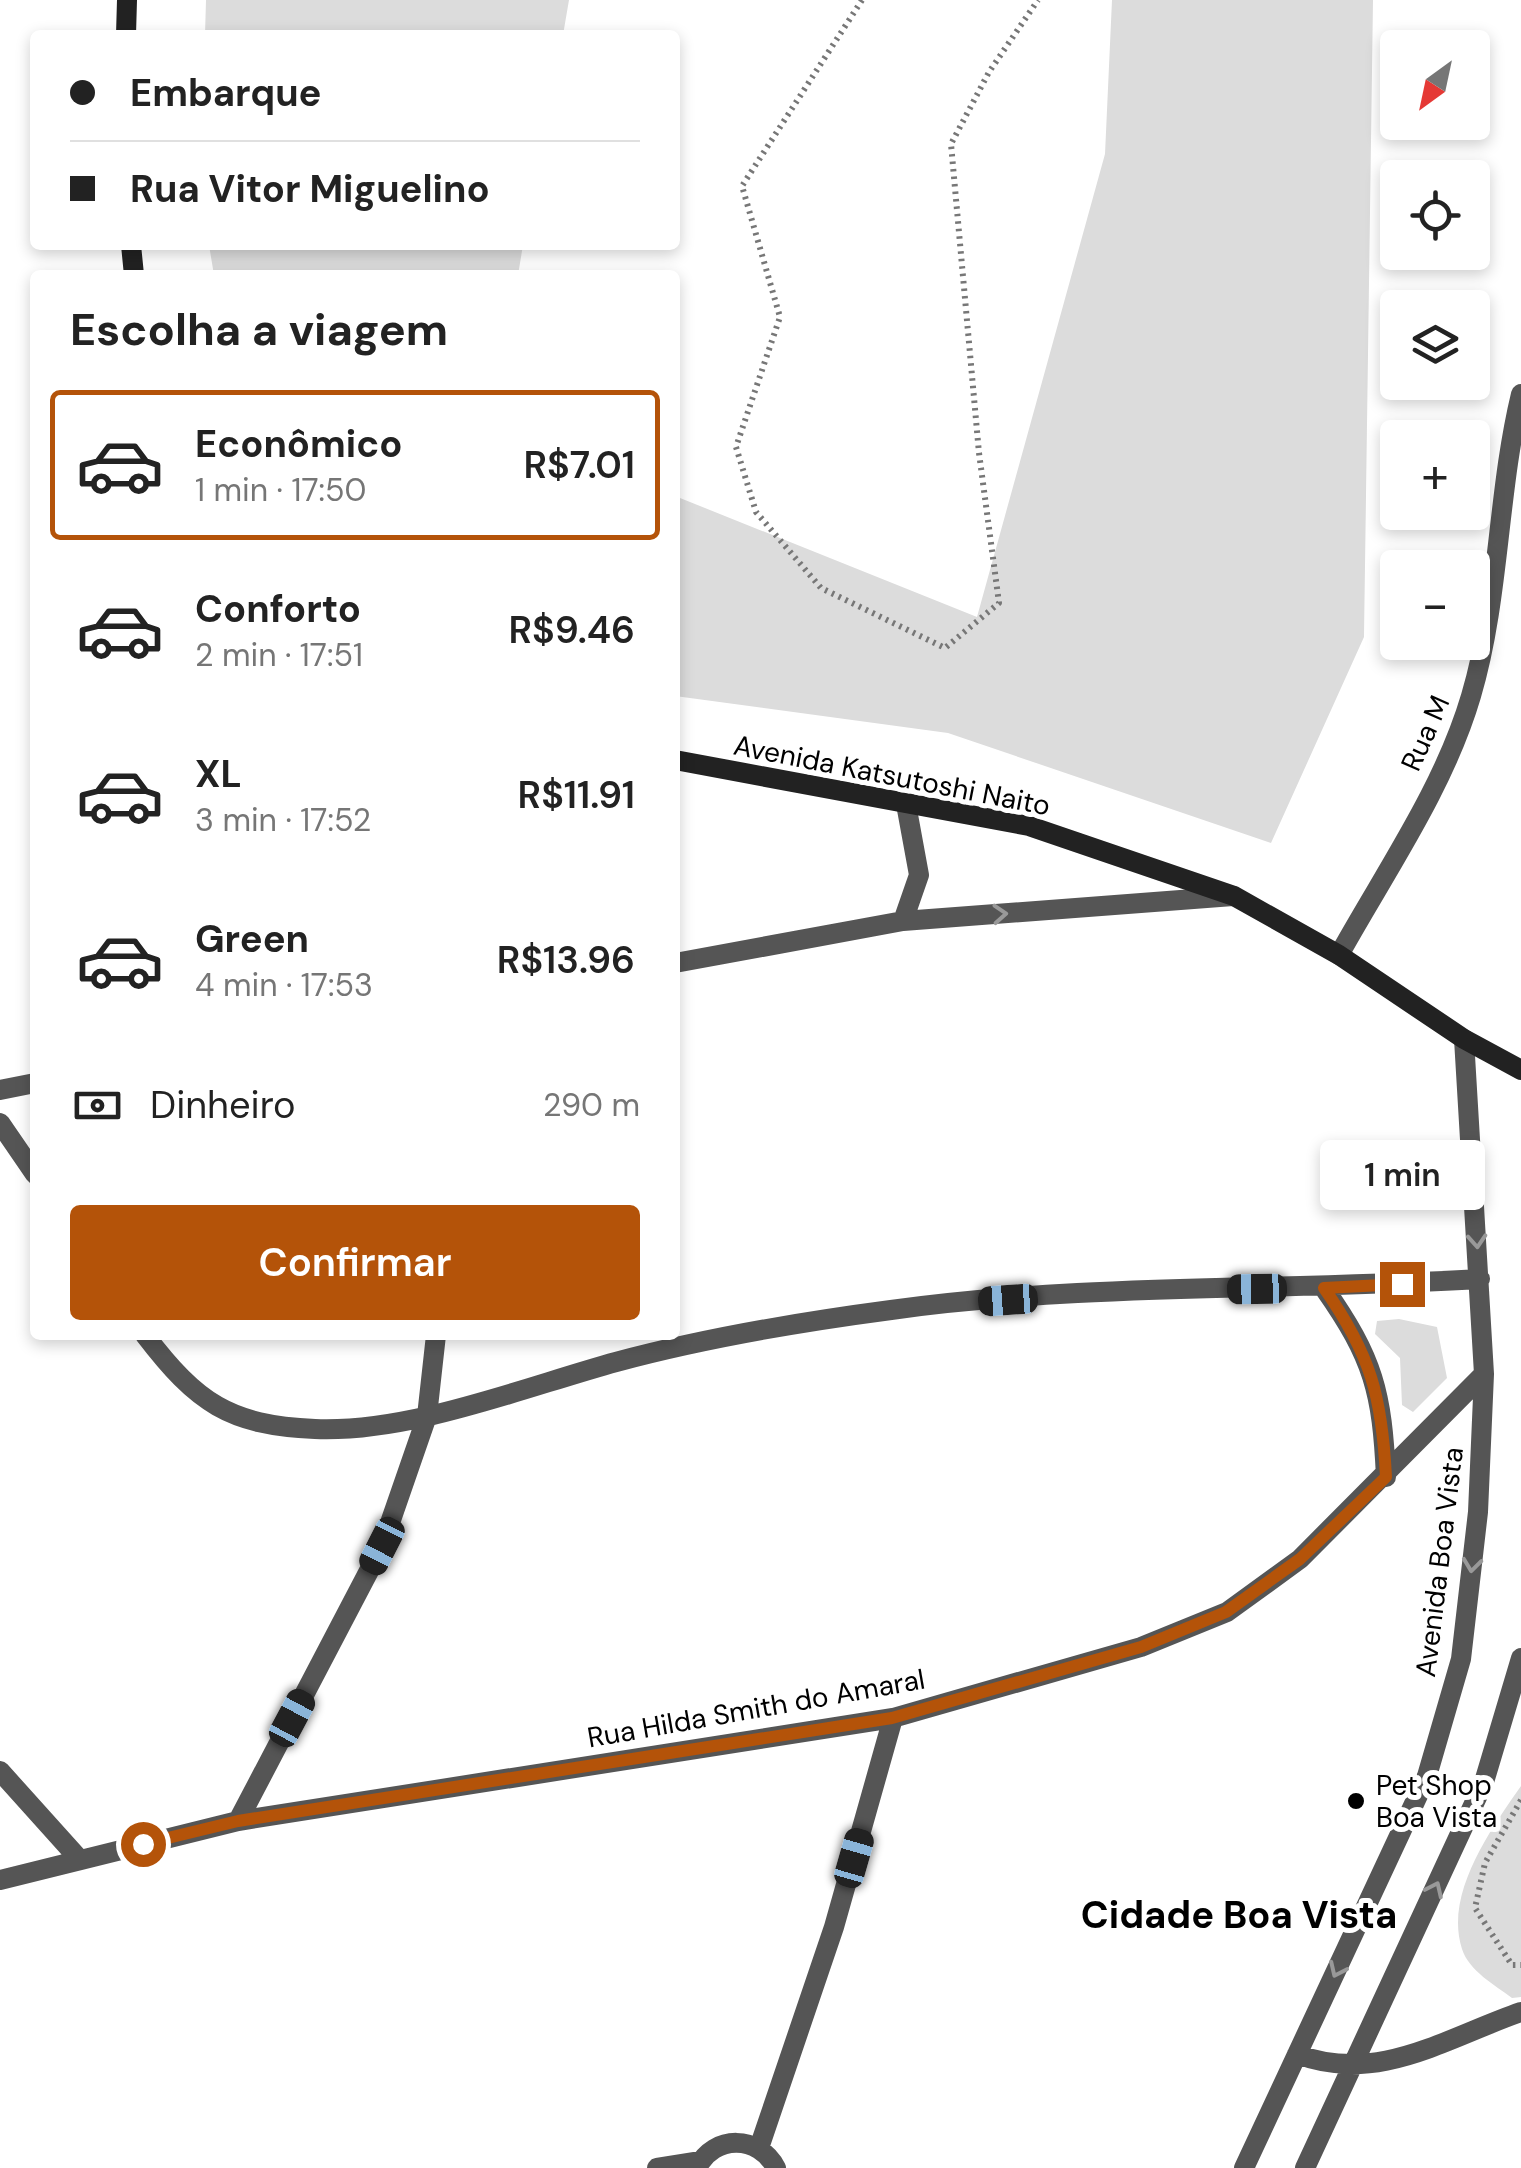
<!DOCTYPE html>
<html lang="pt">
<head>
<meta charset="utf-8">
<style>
  body { margin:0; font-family:"DM Sans",sans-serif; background:#f6f6f6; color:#222; height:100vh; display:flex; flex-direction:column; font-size:38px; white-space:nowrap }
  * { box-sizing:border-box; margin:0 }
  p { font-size:32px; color:#767676 }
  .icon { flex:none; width:55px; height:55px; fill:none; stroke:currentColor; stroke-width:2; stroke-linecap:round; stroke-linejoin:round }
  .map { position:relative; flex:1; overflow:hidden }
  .drawer { position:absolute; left:30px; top:270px; width:650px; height:1070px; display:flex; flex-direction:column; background:#fff; border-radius:10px; box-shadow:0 5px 15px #0003 }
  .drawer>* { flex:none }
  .banner { position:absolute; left:30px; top:30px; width:650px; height:220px; border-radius:10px; box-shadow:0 5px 15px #0003; display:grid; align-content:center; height:220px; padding:0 40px; background:#fff }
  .needle { width:65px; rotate:213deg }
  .buttons { position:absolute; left:1380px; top:30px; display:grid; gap:20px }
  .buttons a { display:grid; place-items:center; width:110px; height:110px; border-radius:10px; background:#fff; box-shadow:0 5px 15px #0003; font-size:50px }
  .end { position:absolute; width:45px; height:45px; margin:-22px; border:12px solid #b45309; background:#fff; box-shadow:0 0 0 5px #fff }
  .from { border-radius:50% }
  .bubble { position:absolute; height:70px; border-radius:10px; background:#fff; box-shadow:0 5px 15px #0003; font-size:32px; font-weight:600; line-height:70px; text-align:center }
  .car { position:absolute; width:30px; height:60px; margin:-30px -15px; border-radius:12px; box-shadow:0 0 8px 2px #0007; background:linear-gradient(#222 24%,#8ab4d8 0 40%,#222 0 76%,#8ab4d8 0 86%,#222 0) }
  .banner b { display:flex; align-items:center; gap:35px; height:95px; font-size:38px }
  .banner b+b { border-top:2px solid #e0e0e0 }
  .banner i { width:25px; height:25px; background:#222 }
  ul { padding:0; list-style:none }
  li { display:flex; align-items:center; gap:30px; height:150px; margin:0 20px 15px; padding:0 20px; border:5px solid transparent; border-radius:10px }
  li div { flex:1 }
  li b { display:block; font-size:38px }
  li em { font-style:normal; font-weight:600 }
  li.active { border-color:#b45309 }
  li>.icon { width:90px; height:90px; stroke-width:1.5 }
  h2 { padding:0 40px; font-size:45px; line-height:120px }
  .pay { display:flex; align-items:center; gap:25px; height:110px; padding:0 40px; font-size:38px }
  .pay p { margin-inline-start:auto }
  .button { display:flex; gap:20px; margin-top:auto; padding:20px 40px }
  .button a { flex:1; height:115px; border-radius:10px; background:#b45309; color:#fff; font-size:40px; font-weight:600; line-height:115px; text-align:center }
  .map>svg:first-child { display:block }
  .green { fill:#dcdcdc }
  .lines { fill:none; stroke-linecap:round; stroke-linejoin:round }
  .path { stroke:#777; stroke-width:6; stroke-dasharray:2.5 5; stroke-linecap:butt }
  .minor { stroke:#555; stroke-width:20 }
  .secondary { stroke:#222; stroke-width:20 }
  .oneway { stroke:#999 }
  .route { stroke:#b45309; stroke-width:12 }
  .poi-dot { fill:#000; stroke:#fff; stroke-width:4 }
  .labels { text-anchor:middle; stroke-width:10; stroke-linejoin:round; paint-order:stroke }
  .street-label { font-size:28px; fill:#000; stroke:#fff }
  .poi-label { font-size:28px; fill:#000; stroke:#fff; text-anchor:start }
  .district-label { font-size:38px; font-weight:bold; fill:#000; stroke:#fff }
</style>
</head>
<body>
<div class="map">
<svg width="1521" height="2168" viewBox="0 0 1521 2168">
  <rect width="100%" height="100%" fill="#fff"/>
  <path class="green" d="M206 0H569L563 35H205Z
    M1112 0H1373L1364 637 1271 843 948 733 675 696V496L977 617 1105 154Z
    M209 245H523L518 275H214Z
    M1399 1319 1437 1327 1447 1378 1413 1412 1402 1405 1400 1358 1375 1334 1377 1321Z
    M1521 1786V1997L1512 1998C1495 1985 1469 1971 1462 1949 1444 1894 1491 1829 1521 1786Z"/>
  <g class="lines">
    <path class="path" d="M862 0 742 186 780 317 736 447 756 512 821 588 945 648 999 603 979 453 951 144 989 72 1038 0
      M1521 1800 1485 1863 1475 1908 1512 1965H1521"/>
    <path class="minor" d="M903 921 919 875 906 804
      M1339 955C1385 872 1444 788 1471 696 1500 598 1497 493 1521 394
      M675 963 903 921 1233 896
      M0 1090 35 1083
      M0 1123 35 1174
      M1324 1288C1374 1359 1382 1392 1386 1477
      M145 1335C197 1403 229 1425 315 1429 410 1433 525 1387 616 1362 705 1338 800 1322 891 1310 1085 1283 1284 1291 1480 1279
      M0 1771 80 1860
      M238 1821 382 1546 427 1416 436 1335
      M0 1880 238 1821 893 1718 1141 1647 1227 1612 1300 1559 1484 1374
      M1297 2054C1377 2085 1446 2038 1521 2012
      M759 2148 834 1927 893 1718
      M657 2168 701 2161
      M697 2168C714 2134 759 2135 776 2168
      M1244 2168 1427 1776 1461 1659 1478 1512 1484 1374 1464 1039
      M1305 2168 1484 1782 1521 1658"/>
    <path class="secondary" d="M126 35 127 0
      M131 245 134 275
      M675 760 1029 826 1234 896 1339 955 1464 1039 1521 1070"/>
  </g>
  <defs><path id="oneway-chevron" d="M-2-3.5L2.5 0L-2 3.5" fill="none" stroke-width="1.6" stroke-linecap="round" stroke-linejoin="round" transform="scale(2.5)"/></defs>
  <g class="oneway">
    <use href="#oneway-chevron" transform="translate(1000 914) rotate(-4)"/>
    <use href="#oneway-chevron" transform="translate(1477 1241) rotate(86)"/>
    <use href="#oneway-chevron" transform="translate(1472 1565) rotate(97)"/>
    <use href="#oneway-chevron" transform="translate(1435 1889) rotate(-65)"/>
    <use href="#oneway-chevron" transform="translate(1337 1970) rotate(115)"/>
  </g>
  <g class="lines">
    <path class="route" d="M143 1844 238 1821 892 1718 1141 1647 1226 1612 1300 1559 1386 1477C1382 1397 1371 1355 1324 1288L1402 1284"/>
  </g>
  <circle class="poi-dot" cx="1356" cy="1801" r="10"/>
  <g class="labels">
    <g class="street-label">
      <text transform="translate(1425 733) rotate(-66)" y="10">Rua M</text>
      <text transform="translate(892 775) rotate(11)" y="10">Avenida Katsutoshi Naito</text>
      <text transform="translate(1439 1562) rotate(-83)" y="10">Avenida Boa Vista</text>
      <text transform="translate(756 1708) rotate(-10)" y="10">Rua Hilda Smith do Amaral</text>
    </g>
    <g class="poi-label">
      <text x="1376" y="1795">Pet Shop<tspan x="1376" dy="32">Boa Vista</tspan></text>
    </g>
    <g class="district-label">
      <text x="1239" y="1928">Cidade Boa Vista</text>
    </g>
  </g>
</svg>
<div class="buttons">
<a><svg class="needle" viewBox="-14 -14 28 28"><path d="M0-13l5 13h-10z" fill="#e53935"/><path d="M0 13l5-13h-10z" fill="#767676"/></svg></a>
<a><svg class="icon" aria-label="locate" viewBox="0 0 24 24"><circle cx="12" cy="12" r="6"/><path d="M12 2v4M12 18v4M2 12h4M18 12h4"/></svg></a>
<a><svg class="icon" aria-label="layers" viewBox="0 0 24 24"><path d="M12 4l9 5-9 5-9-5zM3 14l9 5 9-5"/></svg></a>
<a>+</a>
<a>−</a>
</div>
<i class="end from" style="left:143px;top:1844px"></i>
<i class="end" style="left:1402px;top:1284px"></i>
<div class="bubble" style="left:1320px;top:1140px;width:165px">1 min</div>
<i class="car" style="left:1257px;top:1289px;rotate:269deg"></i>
<i class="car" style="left:1008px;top:1300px;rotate:266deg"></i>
<i class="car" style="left:382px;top:1546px;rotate:207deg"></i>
<i class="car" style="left:292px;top:1718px;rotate:28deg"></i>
<i class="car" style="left:854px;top:1858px;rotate:16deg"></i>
<div class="banner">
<b><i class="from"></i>Embarque</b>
<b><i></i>Rua Vitor Miguelino</b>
</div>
<section class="drawer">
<h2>Escolha a viagem</h2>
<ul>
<li class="active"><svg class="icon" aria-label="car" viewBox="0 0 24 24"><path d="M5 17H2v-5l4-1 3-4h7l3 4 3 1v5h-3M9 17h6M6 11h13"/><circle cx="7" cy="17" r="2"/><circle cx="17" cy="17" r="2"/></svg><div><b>Econômico</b><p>1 min · 17:50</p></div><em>R$7.01</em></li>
<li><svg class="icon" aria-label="car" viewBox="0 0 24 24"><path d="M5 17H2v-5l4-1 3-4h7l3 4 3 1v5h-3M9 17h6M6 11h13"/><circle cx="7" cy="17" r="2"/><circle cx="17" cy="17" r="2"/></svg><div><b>Conforto</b><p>2 min · 17:51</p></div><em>R$9.46</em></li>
<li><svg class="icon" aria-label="car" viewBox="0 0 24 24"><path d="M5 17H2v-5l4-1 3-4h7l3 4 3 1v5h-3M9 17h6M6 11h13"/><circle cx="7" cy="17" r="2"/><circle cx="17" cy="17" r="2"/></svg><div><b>XL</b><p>3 min · 17:52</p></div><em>R$11.91</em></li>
<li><svg class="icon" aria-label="car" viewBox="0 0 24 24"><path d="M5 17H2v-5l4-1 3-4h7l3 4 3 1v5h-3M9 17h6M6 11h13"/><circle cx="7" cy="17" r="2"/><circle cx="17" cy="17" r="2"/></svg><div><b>Green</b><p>4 min · 17:53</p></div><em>R$13.96</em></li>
</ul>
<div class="pay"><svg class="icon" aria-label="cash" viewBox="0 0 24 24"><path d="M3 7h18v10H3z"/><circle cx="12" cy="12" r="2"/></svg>Dinheiro<p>290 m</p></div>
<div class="button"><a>Confirmar</a></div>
</section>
</div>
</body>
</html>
